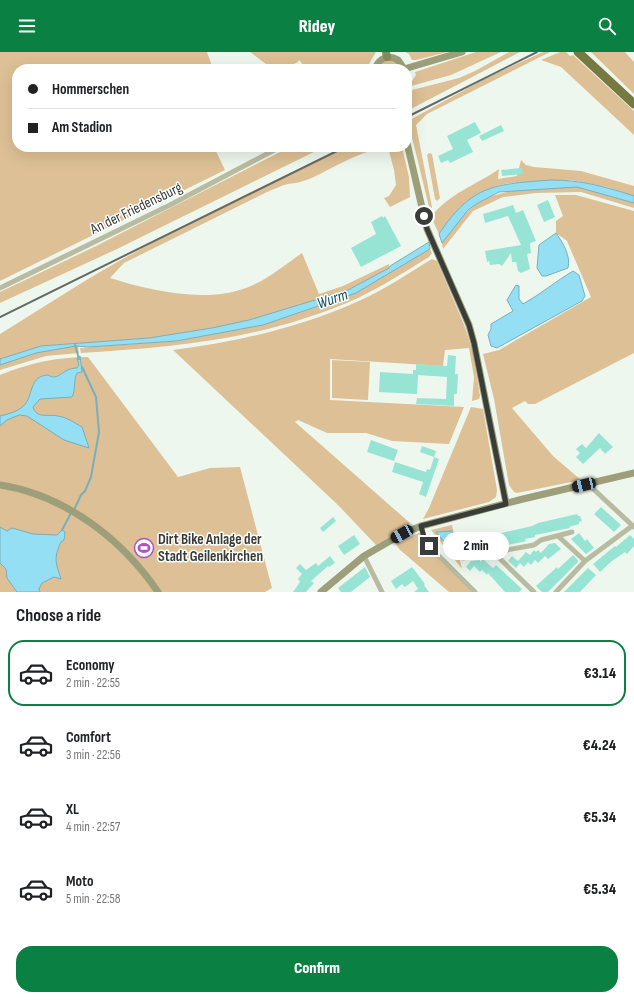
<!DOCTYPE html>
<html lang="en">
<head>
<meta charset="utf-8">
<style>
  body { margin:0; font-family:"Sofia Sans Condensed",sans-serif; background:#f2f2f2; color:#202124; height:100vh; display:flex; flex-direction:column; font-size:15px; white-space:nowrap }
  * { box-sizing:border-box; margin:0 }
  p { font-size:13px; color:#757577 }
  .icon { flex:none; width:22px; height:22px; fill:none; stroke:currentColor; stroke-width:2; stroke-linecap:round; stroke-linejoin:round }
  .map { position:relative; height:540px; overflow:hidden }
  .side { display:flex; flex-direction:column; background:#fff; flex:1 }
  .side>* { flex:none }
  .guide { position:absolute; left:12px; top:12px; width:400px; height:88px; border-radius:16px; box-shadow:0 4px 16px #0002; display:grid; align-content:center; height:88px; padding:0 16px; background:#fff }
  .end { position:absolute; width:18px; height:18px; margin:-9px; border:5px solid #393c39; background:#fff; box-shadow:0 0 0 2px #fff }
  .from { border-radius:50% }
  .bubble { position:absolute; height:28px; border-radius:14px; background:#fff; box-shadow:0 4px 16px #0002; font-size:13px; font-weight:800; line-height:28px; text-align:center }
  .car { position:absolute; width:12px; height:24px; margin:-12px -6px; border-radius:5px; box-shadow:0 0 3px 1px #0007; background:linear-gradient(#222 24%,#8ab4d8 0 40%,#222 0 76%,#8ab4d8 0 86%,#222 0) }
  .guide b { display:flex; align-items:center; gap:14px; height:38px; font-size:15px }
  .guide b+b { border-top:1px solid #e0e0e0 }
  .guide i { width:10px; height:10px; background:#202124 }
  ul { padding:0; list-style:none }
  li { display:flex; align-items:center; gap:12px; height:66px; margin:0 8px 6px; padding:0 8px; border:2px solid transparent; border-radius:16px }
  li div { flex:1 }
  li b { display:block; font-size:15px }
  li em { font-style:normal; font-weight:800 }
  li.selected { border-color:#0b8043 }
  li>.icon { width:36px; height:36px; stroke-width:1.5 }
  h2 { padding:0 16px; font-size:18px; line-height:48px }
  .cta { display:flex; gap:8px; margin-top:auto; padding:8px 16px }
  .cta a { flex:1; height:46px; border-radius:16px; background:#0b8043; color:#fff; font-size:16px; font-weight:800; line-height:46px; text-align:center }
  header { display:flex; justify-content:space-between; align-items:center; height:52px; padding:0 16px; background:#0b8043; color:#fff; font-size:18px; font-weight:800 }
  .map>svg:first-child { display:block }
  .green { fill:#ddc095 }
  .water { fill:#94dff3; stroke:#79aebb }
  .lines { fill:none; stroke-linecap:round; stroke-linejoin:round }
  .stream { stroke:#79aebb; stroke-width:2 }
  .building { fill:#97e4d5 }
  .street { stroke:#b9bba1; stroke-width:5 }
  .secondary { stroke:#9c9f79; stroke-width:7 }
  .primary { stroke:#878b5b; stroke-width:8 }
  .highway { stroke:#767940; stroke-width:9 }
  .rail { stroke:#656965; stroke-width:2 }
  .route { stroke:#393c39; stroke-width:5 }
  .labels { text-anchor:middle; stroke-width:3; stroke-linejoin:round; paint-order:stroke }
  .street-label { font-size:15px; fill:#393c39; stroke:#fff }
  .poi-label { font-size:15px; font-weight:bold; fill:#393c39; stroke:#fff; text-anchor:start }
  .water-label { font-size:16px; font-style:italic; fill:#0d4f5d; stroke:#fff }
</style>
</head>
<body>
<header><svg class="icon" aria-label="menu" viewBox="0 0 24 24"><path d="M4 6h16M4 12h16M4 18h16"/></svg>Ridey<svg class="icon" aria-label="search" viewBox="0 0 24 24"><circle cx="10" cy="10" r="6"/><path d="M15 15l6 6"/></svg></header>
<div class="map">
<svg width="634" height="540" viewBox="0 0 634 540">
  <rect width="100%" height="100%" fill="#eef7ee"/>
  <path class="green" d="M0 0H207L213 17H17V95H214L225 118 0 229Z
    M250 0H376L366 17H307L299 8 298 10 283 17 266 12Z
    M405 0H448L416 8H412L409 2Z
    M476 0H501L451 23 411 34 410 32 416 23 415 20Z
    M509 0H520L407 59 408 39 459 26 475 19Z
    M543 0H550L427 62 416 73 432 155 430 159 408 69 490 24Z
    M560 0H566L570 4 573 3 634 59V83L561 15 541 8Z
    M591 0H625L634 10V42Z
    M389 8 395 10 401 17H379L383 10Z
    M290 95H324L117 197 0 251V240L96 194Z
    M346 95H402L409 125 410 145 390 155 384 146 389 144 396 133 394 118 389 99C369 90 323 124 303 129 298 131 293 131 288 132 280 134 272 138 265 141L124 211 110 226C151 239 212 253 253 233 271 225 286 212 302 201L319 242 343 234 389 212V216L348 238 249 268 212 276 149 286 41 294 0 307V282C39 258 78 232 119 209 193 168 269 130 346 95Z
    M429 101 432 102 440 146 437 149 435 147 427 103Z
    M521 108 526 113 534 115 581 119 634 134V144L607 135 571 128 509 131C475 138 458 154 439 182L431 165C448 142 476 133 499 117L498 127 517 124Z
    M550 135H577L634 151V156L581 140 536 141 503 145 473 159 443 197 442 191C476 141 493 140 550 135Z
    M555 143H576L634 159V301L535 352H528L525 349 512 356 553 404 581 428 517 441 514 440 509 433 494 347 483 302 499 298 591 245 567 189 556 181V169L563 164Z
    M430 197 432 201 429 205C406 219 383 234 358 246 266 287 180 295 81 301L80 296 176 289 263 273 356 241Z
    M432 207 437 209 465 275 473 300 480 344 479 347 472 349 474 325 469 296 445 298 443 314 330 307V348L464 355 449 392 392 389 366 381H327L298 368 295 370 410 471 405 476 376 493 338 453 173 298C237 290 302 275 361 248 385 237 409 221 432 207Z
    M78 294 79 301 46 304 0 318V313C23 303 53 296 78 294Z
    M88 305 178 425 210 416 240 415 272 536 265 540H0V323C29 311 57 305 88 305Z
    M332 308 370 310 368 348 332 346Z
    M471 355 483 357 497 438 496 445 489 450 423 467 429 456Z
    M452 473 462 517 431 478Z
    M421 480 423 486 473 540H449L399 497 396 492Z"/>
  <path class="water" d="M552 128C581 128 607 135 634 144V151L577 135 499 140 478 151 468 158 442 191 439 182C472 132 496 132 552 128Z
    M556 181C563 191 571 204 568 216L546 224H542L537 216 539 193Z
    M429 190 430 197 356 241 263 273 176 289 89 295 76 294 36 301 0 313V307L41 294 149 286 212 276 249 268 348 238 389 216 390 214Z
    M573 219 579 223 585 244 582 249 497 296 491 294 488 283 491 277V272L513 259 507 248 516 233 519 234V247L523 252C541 242 556 229 573 219Z
    M80 304 82 320 77 321C73 329 76 338 72 345L40 347 33 355C36 367 49 362 58 364 66 365 75 371 82 375L89 396 64 388 27 364 19 363 7 368 0 374V364C8 362 21 359 26 351 33 341 30 324 48 323 59 330 62 316 77 316L79 313 77 306Z
    M0 475 7 479 12 476 33 482 57 483 62 478 65 480 64 488 61 490C53 507 56 511 61 527L54 525 42 531 39 537 40 540H17L7 526 6 517 0 511Z
    M452 479 456 504 436 480Z"/>
  <g class="lines">
    <path class="stream" d="M75 293 79 307
      M74 458 81 443 85 439 91 425 99 380 96 345 82 315
      M62 478 71 461"/>
  </g>
  <path class="building" d="M475 70 481 81 467 88 473 100 450 111 448 108 441 111 438 104 453 97 447 84Z
    M501 73 504 79 482 89 479 84Z
    M522 116 523 122 502 124 501 118Z
    M548 148 555 165 544 170 537 153Z
    M513 153 516 161 523 158 536 189 530 191 531 201 527 202 530 217 521 221 518 219 516 210H512L511 201 502 214 499 212 490 213 489 209 487 210 485 199 521 193 508 164 485 171 483 162Z
    M382 164 383 166 385 164 401 194 361 215 351 196 376 182 371 170Z
    M448 303 456 304 455 322H458L457 342H454V354L416 352 417 346 446 347 447 325 418 323 417 342 379 340 380 320 413 322V318H416V312L447 314Z
    M599 381 613 395 605 402 600 396 583 412 576 405 580 401 576 397 582 392 586 396Z
    M371 388 398 398 394 409 367 400Z
    M422 394 436 399 434 405 420 400Z
    M434 405 439 407 426 445 419 442 423 430 392 420 395 410 426 420 427 417 430 418Z
    M601 455 621 473 614 480 594 462Z
    M577 462 578 464H580L582 469 579 470V472L569 475 570 476 535 483V485L525 487 526 489 523 490 506 493V491L468 501 465 502 463 496 454 498 453 494 472 489V487L488 485V484L532 474 538 471Z
    M333 465 336 469 323 480 320 476Z
    M579 481 585 489 587 487 594 496 586 502 571 487Z
    M354 483 360 492 344 503 338 494Z
    M630 483 634 487V494L627 502 625 500 612 509 600 520 593 512 615 494 616 495Z
    M555 491 561 497 548 507 545 504 538 511 535 508 531 513 528 510 524 515 520 511 516 516 508 509 512 504 518 509 526 500 530 503 534 498 536 500 538 498 541 501 549 492Z
    M573 503 578 508V510L548 540H542L536 534 557 515 558 517Z
    M330 504 335 511 329 515 328 514 311 529 314 531 306 540H293L300 530 298 527 302 522 296 516 300 512 306 518 316 511 318 514Z
    M483 507 493 516 496 513 522 537 519 540H505L488 521 487 523 482 518 480 520 474 514 470 519 466 515 471 509 480 508V510Z
    M365 515 370 525 351 540H341L338 536Z
    M412 515 425 532 424 533 429 540H414L418 537 413 529 405 535 402 532 396 537 391 529Z
    M588 516 596 523 580 540H564Z"/>
  <g class="lines">
    <path class="street" d="M0 236 170 153 280 95
      M588 432 634 475
      M421 474 424 485 429 494 475 540
      M558 484 585 509
      M493 500 534 540
      M364 504 382 540
      M463 506 534 493 541 488 572 480
      M556 540 585 509 632 474"/>
    <path class="secondary" d="M375 17C379 6 388 2 398 8L404 17
      M404 17 462 0
      M407 91 427 177 469 273 474 291 506 451
      M0 433C65 443 122 487 158 540
      M321 540 364 504 402 482 421 474 523 447 634 421"/>
    <path class="primary" d="M386 0 387 5"/>
    <path class="highway" d="M578 0 634 52"/>
    <path class="rail" d="M407 65 537 0
      M0 265 345 95"/>
  </g>
  <g class="lines">
    <path class="route" d="M424 164 427 177 469 273 474 291 506 452 421 474 424 485 429 494"/>
  </g>
  <defs>
    <g id="stadium-ring" transform="scale(1)"><circle r="9.5" fill="#fff" stroke="#ac55c2" stroke-width="1.5"/><path d="M0-5a6.5 5 0 1 0 0 10a6.5 5 0 1 0 0-10ZM-3.5-1.8h7v3.6h-7Z" fill="#ac55c2"/></g>
  </defs>
  <g fill-rule="evenodd">
    <use href="#stadium-ring" x="144" y="496"/>
  </g>
  <g class="labels">
    <g class="street-label">
      <text transform="translate(136 156) rotate(-26)" y="5">An der Friedensburg</text>
    </g>
    <g class="poi-label">
      <text x="158" y="492">Dirt Bike Anlage der<tspan x="158" dy="17">Stadt Geilenkirchen</tspan></text>
    </g>
    <g class="water-label">
      <text transform="translate(332 246) rotate(-19)" y="6">Wurm</text>
    </g>
  </g>
</svg>
<i class="end from" style="left:424px;top:164px"></i>
<i class="end" style="left:429px;top:494px"></i>
<div class="bubble" style="left:443px;top:480px;width:66px">2 min</div>
<i class="car" style="left:584px;top:433px;rotate:257deg"></i>
<i class="car" style="left:402px;top:482px;rotate:241deg"></i>
<div class="guide">
<b><i class="from"></i>Hommerschen</b>
<b><i></i>Am Stadion</b>
</div>
</div>
<section class="side">
<h2>Choose a ride</h2>
<ul>
<li class="selected"><svg class="icon" aria-label="car" viewBox="0 0 24 24"><path d="M5 17H2v-5l4-1 3-4h7l3 4 3 1v5h-3M9 17h6M6 11h13"/><circle cx="7" cy="17" r="2"/><circle cx="17" cy="17" r="2"/></svg><div><b>Economy</b><p>2 min · 22:55</p></div><em>€3.14</em></li>
<li><svg class="icon" aria-label="car" viewBox="0 0 24 24"><path d="M5 17H2v-5l4-1 3-4h7l3 4 3 1v5h-3M9 17h6M6 11h13"/><circle cx="7" cy="17" r="2"/><circle cx="17" cy="17" r="2"/></svg><div><b>Comfort</b><p>3 min · 22:56</p></div><em>€4.24</em></li>
<li><svg class="icon" aria-label="car" viewBox="0 0 24 24"><path d="M5 17H2v-5l4-1 3-4h7l3 4 3 1v5h-3M9 17h6M6 11h13"/><circle cx="7" cy="17" r="2"/><circle cx="17" cy="17" r="2"/></svg><div><b>XL</b><p>4 min · 22:57</p></div><em>€5.34</em></li>
<li><svg class="icon" aria-label="car" viewBox="0 0 24 24"><path d="M5 17H2v-5l4-1 3-4h7l3 4 3 1v5h-3M9 17h6M6 11h13"/><circle cx="7" cy="17" r="2"/><circle cx="17" cy="17" r="2"/></svg><div><b>Moto</b><p>5 min · 22:58</p></div><em>€5.34</em></li>
</ul>
<div class="cta"><a>Confirm</a></div>
</section>
</body>
</html>
